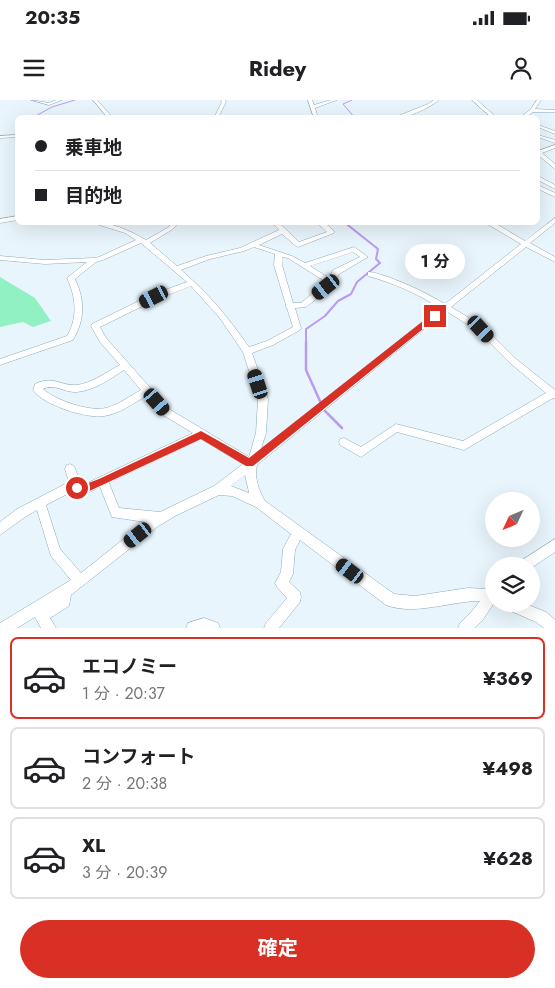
<!DOCTYPE html>
<html lang="ja">
<head>
<meta charset="utf-8">
<style>
  body { margin:0; font-family:Jost,"Noto Sans JP",sans-serif; background:#f6f6f6; color:#202124; height:100vh; display:flex; flex-direction:column; font-size:19px; white-space:nowrap }
  * { box-sizing:border-box; margin:0 }
  p { font-size:16px; color:#757577 }
  .icon { flex:none; width:28px; height:28px; fill:none; stroke:currentColor; stroke-width:2; stroke-linecap:round; stroke-linejoin:round }
  .map { position:relative; height:528px; overflow:hidden }
  .details { display:flex; flex-direction:column; background:#fff; flex:1 }
  .details>* { flex:none }
  .top-card { position:absolute; left:15px; top:15px; width:525px; height:110px; border-radius:8px; box-shadow:0 5px 20px #0002; display:grid; align-content:center; height:110px; padding:0 20px; background:#fff }
  .needle { width:32px; rotate:226deg }
  .controls { position:absolute; left:485px; top:392px; display:grid; gap:10px }
  .controls a { display:grid; place-items:center; width:55px; height:55px; border-radius:50%; background:#fff; box-shadow:0 5px 20px #0002; font-size:25px }
  .end { position:absolute; width:22px; height:22px; margin:-11px; border:6px solid #d93025; background:#fff; box-shadow:0 0 0 2px #fff }
  .from { border-radius:50% }
  .bubble { position:absolute; height:35px; border-radius:18px; background:#fff; box-shadow:0 5px 20px #0002; font-size:16px; font-weight:700; line-height:35px; text-align:center }
  .car { position:absolute; width:15px; height:30px; margin:-15px -8px; border-radius:6px; box-shadow:0 0 4px 1px #0007; background:linear-gradient(#222 24%,#8ab4d8 0 40%,#222 0 76%,#8ab4d8 0 86%,#222 0) }
  .top-card b { display:flex; align-items:center; gap:18px; height:48px; font-size:19px }
  .top-card b+b { border-top:1px solid #e0e0e0 }
  .top-card i { width:12px; height:12px; background:#202124 }
  ul { padding:9px 0 0; list-style:none }
  li { display:flex; align-items:center; gap:15px; height:82px; margin:0 10px 8px; padding:0 10px; border:2px solid #e0e0e0; border-radius:8px }
  li div { flex:1 }
  li b { display:block; font-size:19px }
  li em { font-style:normal; font-weight:700 }
  li.selected { border-color:#d93025 }
  li>.icon { width:45px; height:45px; stroke-width:1.5 }
  .primary-button { display:flex; gap:10px; margin-top:auto; padding:10px 20px }
  .primary-button a { flex:1; height:58px; border-radius:30px; background:#d93025; color:#fff; font-size:20px; font-weight:700; line-height:58px; text-align:center }
  .status { display:flex; justify-content:space-between; align-items:center; height:35px; padding:0 25px; background:#fff; direction:ltr }
  .status svg { height:14px; fill:currentColor }
  header { display:flex; justify-content:space-between; align-items:center; height:65px; padding:0 20px; background:#fff; font-size:22px; font-weight:700 }
  .map>svg:first-child { display:block }
  .green { fill:#92f1c3 }
  .lines { fill:none; stroke-linecap:round; stroke-linejoin:round }
  .stream-far2 { stroke:#bb9af1; stroke-width:1 }
  .stream-far1 { stroke:#bb9af1; stroke-width:2 }
  .stream { stroke:#bb9af1; stroke-width:2.5 }
  .minor-casing { stroke:#8caab9; stroke-width:1 }
  .minor { fill:#fff; fill-rule:evenodd }
  .route { fill:#d93025 }
</style>
</head>
<body>
<div class="status"><b>20:35</b><svg viewBox="0 0 49 12"><path d="M0 12V9h3v3zM5 12V6h3v6zM10 12V3h3v9zM15 12V0h3v12zM26 1h20v11H26zM47 4h2v5h-2z"/></svg></div>
<header><svg class="icon" aria-label="menu" viewBox="0 0 24 24"><path d="M4 6h16M4 12h16M4 18h16"/></svg>Ridey<svg class="icon" aria-label="person" viewBox="0 0 24 24"><circle cx="12" cy="8" r="4"/><path d="M4 21q1-7 8-7t8 7"/></svg></header>
<div class="map">
<svg width="555" height="528" viewBox="0 0 555 528">
  <rect width="100%" height="100%" fill="#e9f5fc"/>
  <path class="green" d="M0 177 35 198 51 221 33 227 23 222 0 227Z"/>
  <g class="lines">
    <path class="stream-far2" d="M352 0 343 4 355 18
      M32 18 52 7 75 0"/>
    <path class="stream-far1" d="M306 244V229L325 216 338 201 351 194 357 182 380 163 376 159 378 149 344 122"/>
    <path class="stream" d="M306 242V270L324 310 342 328"/>
    <g class="minor-casing">
      <path id="minor" d="M31 0 49 3 56 0H62L49 5Z
        M93 0H97L113 18H108Z
        M221 0H225L226 2 218 18H214L222 2Z
        M308 0H312L314 5 331 0H337L315 8 318 18H314Z
        M434 0H439C428 9 408 18 393 18L428 4Z
        M472 0H477L497 18H492Z
        M537 0H541L535 9 555 10V12H533L525 18H519L530 10Z
        M538 25 555 31V34L538 27Z
        M18 35V37L0 38V36Z
        M538 35 555 40V43L538 37Z
        M555 45V48L542 53 555 64V69L538 55V51Z
        M538 76 555 85V89L538 80Z
        M538 85 555 93V97L538 89Z
        M18 116V120L0 123V119Z
        M555 118V123L530 143 555 157V162L526 147 451 207 484 227 516 259 555 290V299L553 298 464 350 397 332 361 357 340 345 339 342 340 339 344 338 361 347 396 324 463 341 546 293 510 263 478 231 446 211 257 365C254 377 259 391 265 401L394 494 415 496 468 488 488 489 494 485V503L482 521 474 528H458L460 523 472 511 480 501C451 501 414 516 386 505L300 440 295 450 293 474 289 482 300 492 301 497 300 502 279 528H264L266 523 287 498 277 487 275 483 281 472 283 449 291 434 256 407 232 396 219 395 175 416 157 427 71 495 69 506 50 518 56 528H41L35 517 17 528H0V523L71 480 51 456 37 410 25 417 0 435V422L17 409 69 382 65 369 66 366 70 364 74 366 81 384 83 385 193 333 163 315 146 296C134 303 119 314 104 316 87 319 43 305 33 290L35 284C53 275 60 286 77 285 93 283 106 272 120 265L100 242 91 226 92 224 151 195 187 182 141 143 103 160 96 162 75 179C85 200 85 220 73 240L0 265V259L67 236C78 218 76 197 67 178L87 162 45 164 0 160V156L45 160 94 158 99 157 136 140 125 133 90 122C111 122 129 130 146 140L169 127 172 122H179L173 129 150 143 177 166 206 156 240 148 279 130 271 122H278L299 142 327 132 316 122H324L334 131V133L298 147 296 146 282 134 259 145 292 156 305 163 354 147 368 157 339 174 329 189 306 207 295 208 301 228 300 230 273 245 252 253 268 299 266 333 261 349 440 208C416 193 396 184 368 176V172C375 172 381 175 388 177 408 184 426 193 445 204L521 144 484 122H493L525 141ZM254 147 275 154 274 165 286 205 285 206 287 208 293 227 267 241 249 247C228 217 209 194 181 170L210 159 244 151ZM353 152 360 157 333 170 329 178 310 166ZM282 157 288 158 326 182 301 203H293L282 165ZM191 186 219 217 243 252 258 299 256 333 249 357 169 309 106 238 100 227 157 199ZM124 270 141 290C130 296 118 305 106 308 89 312 55 300 43 289 54 283 65 293 77 292 95 290 110 279 124 270ZM201 339 243 364 214 386 160 412 119 408 109 383ZM245 375 249 392V393L231 386ZM100 387 112 417 145 422 81 473 60 449 46 405 73 391 83 395Z
        M555 439V452L531 468V466H517L519 462Z
        M505 504H526L546 512 555 520V528H544L536 522 506 509Z
        M204 518 218 523 220 528H186L188 523Z"/>
    </g>
    <use href="#minor" class="minor"/>
  </g>
  <path class="route" d="M432 214 439 216 253 366H246L201 339 83 394 73 391V385H83L99 379 201 331 249 358Z"/>
</svg>
<div class="controls">
<a><svg class="needle" viewBox="-14 -14 28 28"><path d="M0-13l5 13h-10z" fill="#e53935"/><path d="M0 13l5-13h-10z" fill="#757577"/></svg></a>
<a><svg class="icon" aria-label="layers" viewBox="0 0 24 24"><path d="M12 4l9 5-9 5-9-5zM3 14l9 5 9-5"/></svg></a>
</div>
<i class="end from" style="left:77px;top:388px"></i>
<i class="end" style="left:435px;top:216px"></i>
<div class="bubble" style="left:405px;top:144px;width:60px">1 分</div>
<i class="car" style="left:326px;top:187px;rotate:232deg"></i>
<i class="car" style="left:154px;top:197px;rotate:243deg"></i>
<i class="car" style="left:481px;top:229px;rotate:137deg"></i>
<i class="car" style="left:258px;top:284px;rotate:342deg"></i>
<i class="car" style="left:157px;top:302px;rotate:139deg"></i>
<i class="car" style="left:138px;top:435px;rotate:232deg"></i>
<i class="car" style="left:350px;top:471px;rotate:307deg"></i>
<div class="top-card">
<b><i class="from"></i>乗車地</b>
<b><i></i>目的地</b>
</div>
</div>
<section class="details">
<ul>
<li class="selected"><svg class="icon" aria-label="car" viewBox="0 0 24 24"><path d="M5 17H2v-5l4-1 3-4h7l3 4 3 1v5h-3M9 17h6M6 11h13"/><circle cx="7" cy="17" r="2"/><circle cx="17" cy="17" r="2"/></svg><div><b>エコノミー</b><p>1 分 · 20:37</p></div><em>¥369</em></li>
<li><svg class="icon" aria-label="car" viewBox="0 0 24 24"><path d="M5 17H2v-5l4-1 3-4h7l3 4 3 1v5h-3M9 17h6M6 11h13"/><circle cx="7" cy="17" r="2"/><circle cx="17" cy="17" r="2"/></svg><div><b>コンフォート</b><p>2 分 · 20:38</p></div><em>¥498</em></li>
<li><svg class="icon" aria-label="car" viewBox="0 0 24 24"><path d="M5 17H2v-5l4-1 3-4h7l3 4 3 1v5h-3M9 17h6M6 11h13"/><circle cx="7" cy="17" r="2"/><circle cx="17" cy="17" r="2"/></svg><div><b>XL</b><p>3 分 · 20:39</p></div><em>¥628</em></li>
</ul>
<div class="primary-button"><a>確定</a></div>
</section>
</body>
</html>
